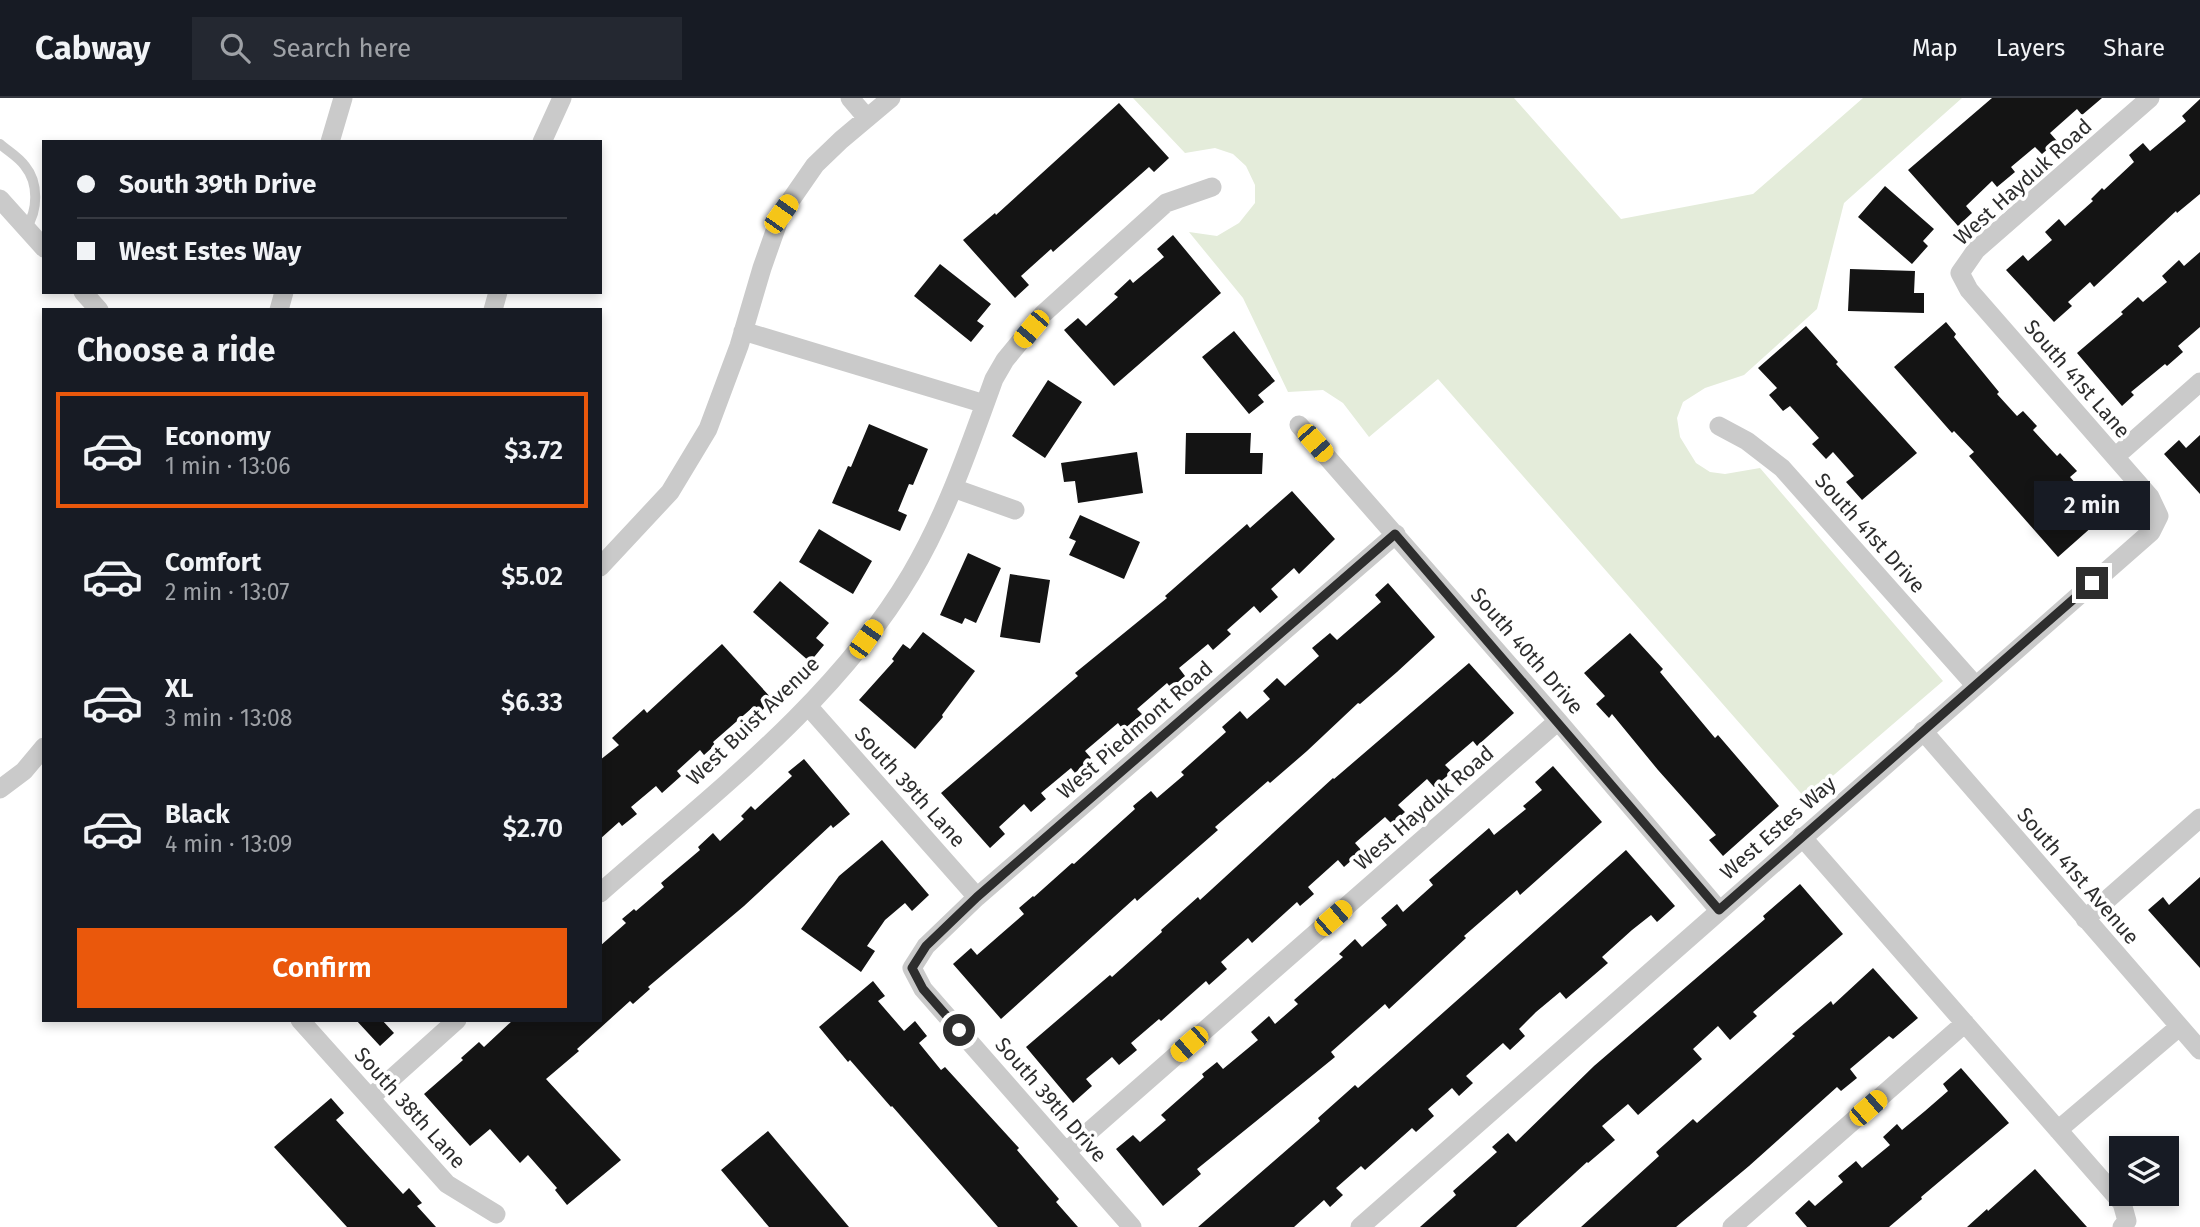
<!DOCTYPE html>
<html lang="en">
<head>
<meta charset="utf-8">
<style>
  body { margin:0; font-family:"Fira Sans",sans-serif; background:#242831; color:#f1f3f6; height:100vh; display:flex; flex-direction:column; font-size:26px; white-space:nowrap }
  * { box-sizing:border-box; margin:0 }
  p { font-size:23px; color:#9ea1a6 }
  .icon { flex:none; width:38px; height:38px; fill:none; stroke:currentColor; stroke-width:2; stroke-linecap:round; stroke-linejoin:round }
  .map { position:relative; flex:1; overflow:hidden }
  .drawer { position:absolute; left:42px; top:210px; width:560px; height:714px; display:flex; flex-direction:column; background:#171b24; border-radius:0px; box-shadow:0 4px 10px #0003 }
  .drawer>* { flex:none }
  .guide { position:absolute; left:42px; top:42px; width:560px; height:154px; border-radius:0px; box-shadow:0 4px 10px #0003; display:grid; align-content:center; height:154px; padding:0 35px; background:#171b24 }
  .fabs { position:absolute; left:2109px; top:1038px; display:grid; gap:14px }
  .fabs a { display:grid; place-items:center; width:70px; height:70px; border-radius:0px; background:#171b24; box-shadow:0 4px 10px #0003; font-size:35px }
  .end { position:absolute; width:32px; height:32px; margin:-16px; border:9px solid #2d2d2d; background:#fff; box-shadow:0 0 0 4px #fff }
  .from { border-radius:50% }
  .bubble { position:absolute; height:49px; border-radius:0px; background:#171b24; box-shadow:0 4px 10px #0003; font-size:23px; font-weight:600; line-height:49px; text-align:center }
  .car { position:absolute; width:21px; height:42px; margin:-21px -10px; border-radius:9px; box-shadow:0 0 5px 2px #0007; background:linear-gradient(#f5c518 24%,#345 0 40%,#f5c518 0 76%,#345 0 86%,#f5c518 0) }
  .guide b { display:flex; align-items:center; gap:24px; height:66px; font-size:26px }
  .guide b+b { border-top:2px solid #363941 }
  .guide i { width:18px; height:18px; background:#f1f3f6 }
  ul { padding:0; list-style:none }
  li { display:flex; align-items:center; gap:21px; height:116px; margin:0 14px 10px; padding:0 21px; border:4px solid transparent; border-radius:0px }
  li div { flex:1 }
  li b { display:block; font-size:26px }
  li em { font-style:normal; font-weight:600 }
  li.current { border-color:#ea580c }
  li>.icon { width:63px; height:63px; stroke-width:1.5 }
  h2 { padding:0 35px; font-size:32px; line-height:84px }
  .cta { display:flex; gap:14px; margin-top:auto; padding:14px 35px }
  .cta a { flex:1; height:80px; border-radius:0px; background:#ea580c; color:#fff; font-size:28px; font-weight:600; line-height:80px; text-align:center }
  header { display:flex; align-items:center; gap:42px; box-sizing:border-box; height:98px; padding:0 35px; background:#171b24; border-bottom:2px solid #363941 }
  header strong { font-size:33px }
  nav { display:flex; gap:38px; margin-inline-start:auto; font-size:24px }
  .search { width:490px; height:63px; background:#242831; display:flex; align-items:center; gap:18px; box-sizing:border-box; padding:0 24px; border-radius:0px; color:#9ea1a6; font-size:26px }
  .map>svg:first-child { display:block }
  .green { fill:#e4ecda }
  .building { fill:#141414 }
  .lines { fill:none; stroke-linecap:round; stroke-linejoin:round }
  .lane { stroke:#cacaca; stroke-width:10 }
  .street { stroke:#cacaca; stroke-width:19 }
  .route { stroke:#2d2d2d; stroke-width:9 }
  .labels { text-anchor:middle; stroke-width:7; stroke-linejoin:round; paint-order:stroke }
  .street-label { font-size:21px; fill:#2d2d2d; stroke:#fff }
</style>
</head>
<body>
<header>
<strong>Cabway</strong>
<div class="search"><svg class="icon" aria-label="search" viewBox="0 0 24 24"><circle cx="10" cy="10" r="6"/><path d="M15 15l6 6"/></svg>Search here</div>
<nav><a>Map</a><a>Layers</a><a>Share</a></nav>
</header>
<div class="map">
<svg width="2200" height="1129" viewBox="0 0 2200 1129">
  <rect width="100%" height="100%" fill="#fff"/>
  <path class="green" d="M1133 0H1514L1621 121 1753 96 1863 0H1962L1844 105 1817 211 1744 277 1705 290 1683 304 1677 320 1680 339 1696 365 1710 374 1725 376 1760 370 1943 583 1806 701 1438 281 1369 339 1343 305 1323 292 1288 294 1243 200 1189 134 1217 138 1239 125 1255 105V87L1246 68 1233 56 1215 50 1185 55Z"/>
  <path class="building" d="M1992 0H2102L2082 17 2077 11 2050 35 2057 43 2042 56 2035 49 2011 69 2015 74 1997 89 1992 83 1966 108 1972 115 1958 128 1908 72Z
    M2200 1V96L2177 115 2176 113 2094 189 2090 184 2068 204 2072 208 2054 224 2006 172 2023 157 2028 163 2052 142 2045 134 2059 121 2065 128 2093 103 2091 101 2102 90 2104 92 2134 64 2129 57 2143 45 2150 53 2186 23 2182 18Z
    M1119 5 1169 60 1154 74 1149 69 1053 154 1051 151 1021 178 1029 187 1015 200 963 142 995 115 996 117Z
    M1885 88 1934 131 1923 143 1928 148 1912 166 1858 119Z
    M1173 137 1221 195 1114 288 1064 232 1078 220 1086 228 1118 199 1114 196 1130 181 1133 185 1164 159 1157 151Z
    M2200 154V229L2178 248 2183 254 2167 268 2165 266 2131 294 2134 297 2122 308 2077 255 2123 216 2121 214 2138 199 2143 204 2167 184 2162 178 2179 162 2184 168Z
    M940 166 991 206 977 223 984 228 971 244 914 198Z
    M1850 171 1915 173 1914 195H1924V215L1848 213Z
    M1946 224 1956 236 1954 239 1999 294 1997 296 2017 318 2023 313 2037 328 2033 332 2057 358 2060 355 2077 373 2070 379 2093 405 2100 399 2111 412 2058 459 1969 358 1974 354 1954 333 1952 335 1894 269Z
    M1806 228 1838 264 1836 266 1917 355 1862 402 1846 384 1854 378 1833 354 1826 361 1812 346 1819 340 1790 308 1783 313 1769 297 1777 290 1758 270Z
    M1234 233 1275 283 1258 297 1264 304 1249 316 1202 259Z
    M1048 282 1082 304 1045 360 1012 338Z
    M869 326 928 351 913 387 909 386 898 413 907 417 900 433 832 405 848 368 851 369Z
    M1186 335H1251L1250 355H1263L1262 376H1185Z
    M2200 337V396L2164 356 2179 342 2186 350Z
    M1137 354 1143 395 1078 405 1075 383 1064 384 1061 365Z
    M1292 393 1335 441 1299 476 1294 470 1271 491 1278 499 1260 515 1254 508 1227 532 1231 536 1213 552 1208 546 1179 570 1185 578 1171 590 1167 585 1137 611 1142 616 1123 632 1118 625 1085 653 1091 660 1075 675 1071 670 1041 695 1046 701 1031 714 1024 706 999 729 1005 736 990 750 941 695 1078 578 1075 575 1167 500 1165 498 1247 426 1250 430Z
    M1080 417 1140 444 1124 481 1069 457 1076 443 1069 440Z
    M819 431 872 463 853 496 799 464Z
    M968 455 1001 470 976 525 965 520 962 526 940 517Z
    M1010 476 1050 482 1040 545 1000 539Z
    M780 483 829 525 816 540 824 547 810 564 753 514Z
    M1388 485 1435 539 1397 574 1360 606 1358 605 1307 653 1270 685 1268 683 1215 729 1218 732 1137 803 1135 800 1001 921 953 866 971 850 977 857 1001 836 1024 816 1019 810 1033 798 1034 799 1072 765 1074 766 1135 711 1133 708 1151 693 1157 700 1184 677 1181 674 1226 634 1222 629 1240 613 1247 621 1270 601 1263 593 1277 580 1285 588 1319 558 1312 550 1330 535 1337 542 1381 504 1375 497Z
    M923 534 975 573 942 617 943 619 915 651 859 602 894 563 892 561 903 546 910 551Z
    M1630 535 1663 571 1660 574 1715 640 1718 637 1779 708 1723 758 1709 742 1716 737 1658 672 1612 616 1609 620 1596 606 1605 598 1584 575Z
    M722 546 773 602 758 616 752 610 713 644 715 647 704 657 700 652 677 673 681 678 662 695 656 688 631 709 637 716 622 728 619 724 600 741V662L619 647 612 640 644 611 647 615Z
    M1469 565 1514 615 1477 648 1473 643 1445 667 1452 674 1434 689 1427 681 1398 707 1405 714 1392 726 1385 719 1355 745 1362 753 1344 769 1338 762 1308 789 1314 796 1300 808 1297 804 1252 845 1248 840 1221 864 1227 871 1209 887 1206 883 1161 923 1159 921 1131 945 1137 952 1119 967 1112 959 1086 981 1092 988 1073 1005 1026 949 1110 877 1112 879 1162 834 1161 832 1198 799 1200 802 1333 680 1334 681Z
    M804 661 850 716 833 730 831 727 744 808 648 889 650 891 633 906 630 903 577 951 579 953 546 981 621 1062 567 1107 555 1092 557 1090 528 1057 520 1065 490 1031 470 1048 424 996 463 962 461 960 479 944 484 949 513 922H600V848L626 825 622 821 634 811 636 813 664 789 661 785 700 752 698 749 713 735 720 743 744 721 741 718 751 708 755 712 792 678 788 674Z
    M1553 668 1602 724 1520 797 1517 792 1464 838 1466 840 1389 911 1385 906 1331 954 1335 959 1197 1071 1201 1076 1163 1108 1116 1051 1133 1037 1140 1044 1166 1022 1161 1017 1204 979 1202 976 1217 964 1223 971 1258 942 1251 934 1269 918 1275 926 1298 906 1294 902 1343 859 1339 856 1355 841 1362 849 1387 827 1381 820 1397 806 1403 814 1433 787 1429 782 1489 730 1494 737 1526 711 1523 708 1542 692 1535 684Z
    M882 742 929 797 912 813 905 805 885 822 867 848 875 853 861 874 801 831 839 778Z
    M1626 752 1675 808 1657 824 1651 817 1632 832 1602 859 1608 865 1566 901 1560 894 1536 914 1519 931 1525 938 1510 952 1503 945 1466 978 1473 985 1459 998 1452 990 1428 1011 1434 1018 1416 1034 1412 1030 1365 1072 1361 1068 1336 1090 1343 1097 1330 1109 1324 1102 1294 1129H1198L1320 1023 1318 1020 1355 987 1358 990 1409 945Z
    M2200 779V870L2148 812 2163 799 2169 807Z
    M1800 786 1843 836 1753 914 1757 918 1730 942 1718 928 1693 951 1702 961 1676 984 1638 1017 1628 1006 1602 1028 1615 1042 1588 1065 1587 1064 1516 1129H1420L1456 1097 1453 1093 1497 1054 1492 1049 1508 1035 1516 1044 1594 968 1765 821 1763 818Z
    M1873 870 1918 920 1893 941 1889 938 1850 971 1857 980 1841 993 1837 989 1749 1068 1676 1129H1581L1659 1058 1656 1054 1693 1021 1697 1025 1795 938 1792 936 1831 903 1833 907Z
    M873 883 885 898 878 903 904 933 915 923 927 938 919 945 941 972 945 969 1019 1050 1017 1052 1059 1101 1056 1104 1078 1129H998L892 1008 891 1009 850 962 848 964 819 929Z
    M356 922H382L394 935 380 948Z
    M1961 970 2009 1025 1921 1099 1922 1101 1889 1129H1807L1795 1115 1809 1102 1815 1108 1843 1084 1838 1078 1856 1063 1862 1070 1890 1047 1883 1039 1897 1026 1902 1032 1925 1013 1948 993 1943 986Z
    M331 1000 344 1015 336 1022 403 1096 409 1090 422 1105 417 1108 436 1129H347L274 1049Z
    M768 1033 849 1129H769L721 1072Z
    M2035 1071 2087 1129H1967L1987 1111 1988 1113Z"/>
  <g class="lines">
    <path class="lane" d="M0 46C8 53 19 59 25 68 39 85 38 113 26 130"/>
    <path class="street" d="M850 0 867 20
      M330 44 343 0
      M542 44 562 0
      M0 101 44 150
      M83 194 99 212
      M279 212 284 194
      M493 212 498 194
      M743 233 985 306
      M1299 327 1558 623 1719 812
      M1719 328 1747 343 1782 370 1975 587
      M2115 359 2200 284
      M953 390 1015 412
      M600 469 670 394 708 331 739 248 762 170 781 116 815 67 841 42 891 0
      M808 608 977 799
      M1923 633 2200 952
      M0 691 24 673 44 649
      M1802 739 2122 1105 2127 1123 2122 1129
      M600 795C709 699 836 603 911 476 947 415 970 347 994 281L1005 262 1043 216 1166 105 1212 89
      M2085 821 2200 720
      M300 922 447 1086 496 1116
      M370 1000 457 922
      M2058 1032 2179 929
      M1067 1053 1558 623
      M1132 1129 923 891 912 870 926 848 977 799 1396 436
      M1360 1129 2151 434 2159 418 2150 399 1969 192 1960 175 1976 152 2150 0
      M1732 1129 1965 925"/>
  </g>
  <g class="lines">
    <path class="route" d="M959 932 923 891 912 870 926 848 977 799 1395 436 1719 812 2092 485"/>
  </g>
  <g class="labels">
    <g class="street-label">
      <text transform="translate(2023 84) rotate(-42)" y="7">West Hayduk Road</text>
      <text transform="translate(2077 281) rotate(49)" y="7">South 41st Lane</text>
      <text transform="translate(1870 435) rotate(48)" y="7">South 41st Drive</text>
      <text transform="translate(1527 553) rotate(49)" y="7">South 40th Drive</text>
      <text transform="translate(753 623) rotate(-44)" y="7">West Buist Avenue</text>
      <text transform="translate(1135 632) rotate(-41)" y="7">West Piedmont Road</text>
      <text transform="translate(910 689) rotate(48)" y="7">South 39th Lane</text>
      <text transform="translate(1424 710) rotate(-41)" y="7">West Hayduk Road</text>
      <text transform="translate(1778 730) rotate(-41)" y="7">West Estes Way</text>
      <text transform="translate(2078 778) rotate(49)" y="7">South 41st Avenue</text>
      <text transform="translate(1051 1002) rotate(49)" y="7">South 39th Drive</text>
      <text transform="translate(410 1010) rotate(48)" y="7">South 38th Lane</text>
    </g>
  </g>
</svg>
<div class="fabs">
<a><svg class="icon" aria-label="layers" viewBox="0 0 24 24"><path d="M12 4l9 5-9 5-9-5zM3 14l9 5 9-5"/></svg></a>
</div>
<i class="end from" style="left:959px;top:932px"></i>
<i class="end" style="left:2092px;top:485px"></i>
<div class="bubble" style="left:2034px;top:383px;width:116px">2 min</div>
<i class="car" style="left:781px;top:116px;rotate:35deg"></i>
<i class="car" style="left:1031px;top:231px;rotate:220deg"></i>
<i class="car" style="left:1315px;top:345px;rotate:139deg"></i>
<i class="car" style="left:866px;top:541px;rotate:35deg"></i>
<i class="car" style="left:1333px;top:820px;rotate:49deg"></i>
<i class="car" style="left:1189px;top:946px;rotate:229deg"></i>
<i class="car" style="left:1868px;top:1010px;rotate:49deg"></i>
<div class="guide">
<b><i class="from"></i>South 39th Drive</b>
<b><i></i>West Estes Way</b>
</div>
<section class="drawer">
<h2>Choose a ride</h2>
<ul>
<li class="current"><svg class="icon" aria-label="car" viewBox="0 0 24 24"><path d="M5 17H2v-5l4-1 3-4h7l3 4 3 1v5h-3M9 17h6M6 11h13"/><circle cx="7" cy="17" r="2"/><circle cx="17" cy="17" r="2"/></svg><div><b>Economy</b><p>1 min · 13:06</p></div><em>$3.72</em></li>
<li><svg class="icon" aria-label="car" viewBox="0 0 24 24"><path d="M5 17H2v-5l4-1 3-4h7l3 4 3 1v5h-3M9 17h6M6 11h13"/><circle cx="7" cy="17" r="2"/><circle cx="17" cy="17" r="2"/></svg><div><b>Comfort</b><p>2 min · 13:07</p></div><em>$5.02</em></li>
<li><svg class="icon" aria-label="car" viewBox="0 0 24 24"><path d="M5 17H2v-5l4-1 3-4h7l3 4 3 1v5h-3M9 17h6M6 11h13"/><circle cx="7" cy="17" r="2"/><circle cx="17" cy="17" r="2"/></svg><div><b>XL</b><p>3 min · 13:08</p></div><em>$6.33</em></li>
<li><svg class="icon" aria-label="car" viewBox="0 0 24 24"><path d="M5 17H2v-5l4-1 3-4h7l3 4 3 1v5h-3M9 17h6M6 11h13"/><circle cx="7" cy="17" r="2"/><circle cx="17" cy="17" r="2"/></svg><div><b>Black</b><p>4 min · 13:09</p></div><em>$2.70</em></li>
</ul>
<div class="cta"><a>Confirm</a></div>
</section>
</div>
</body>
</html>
